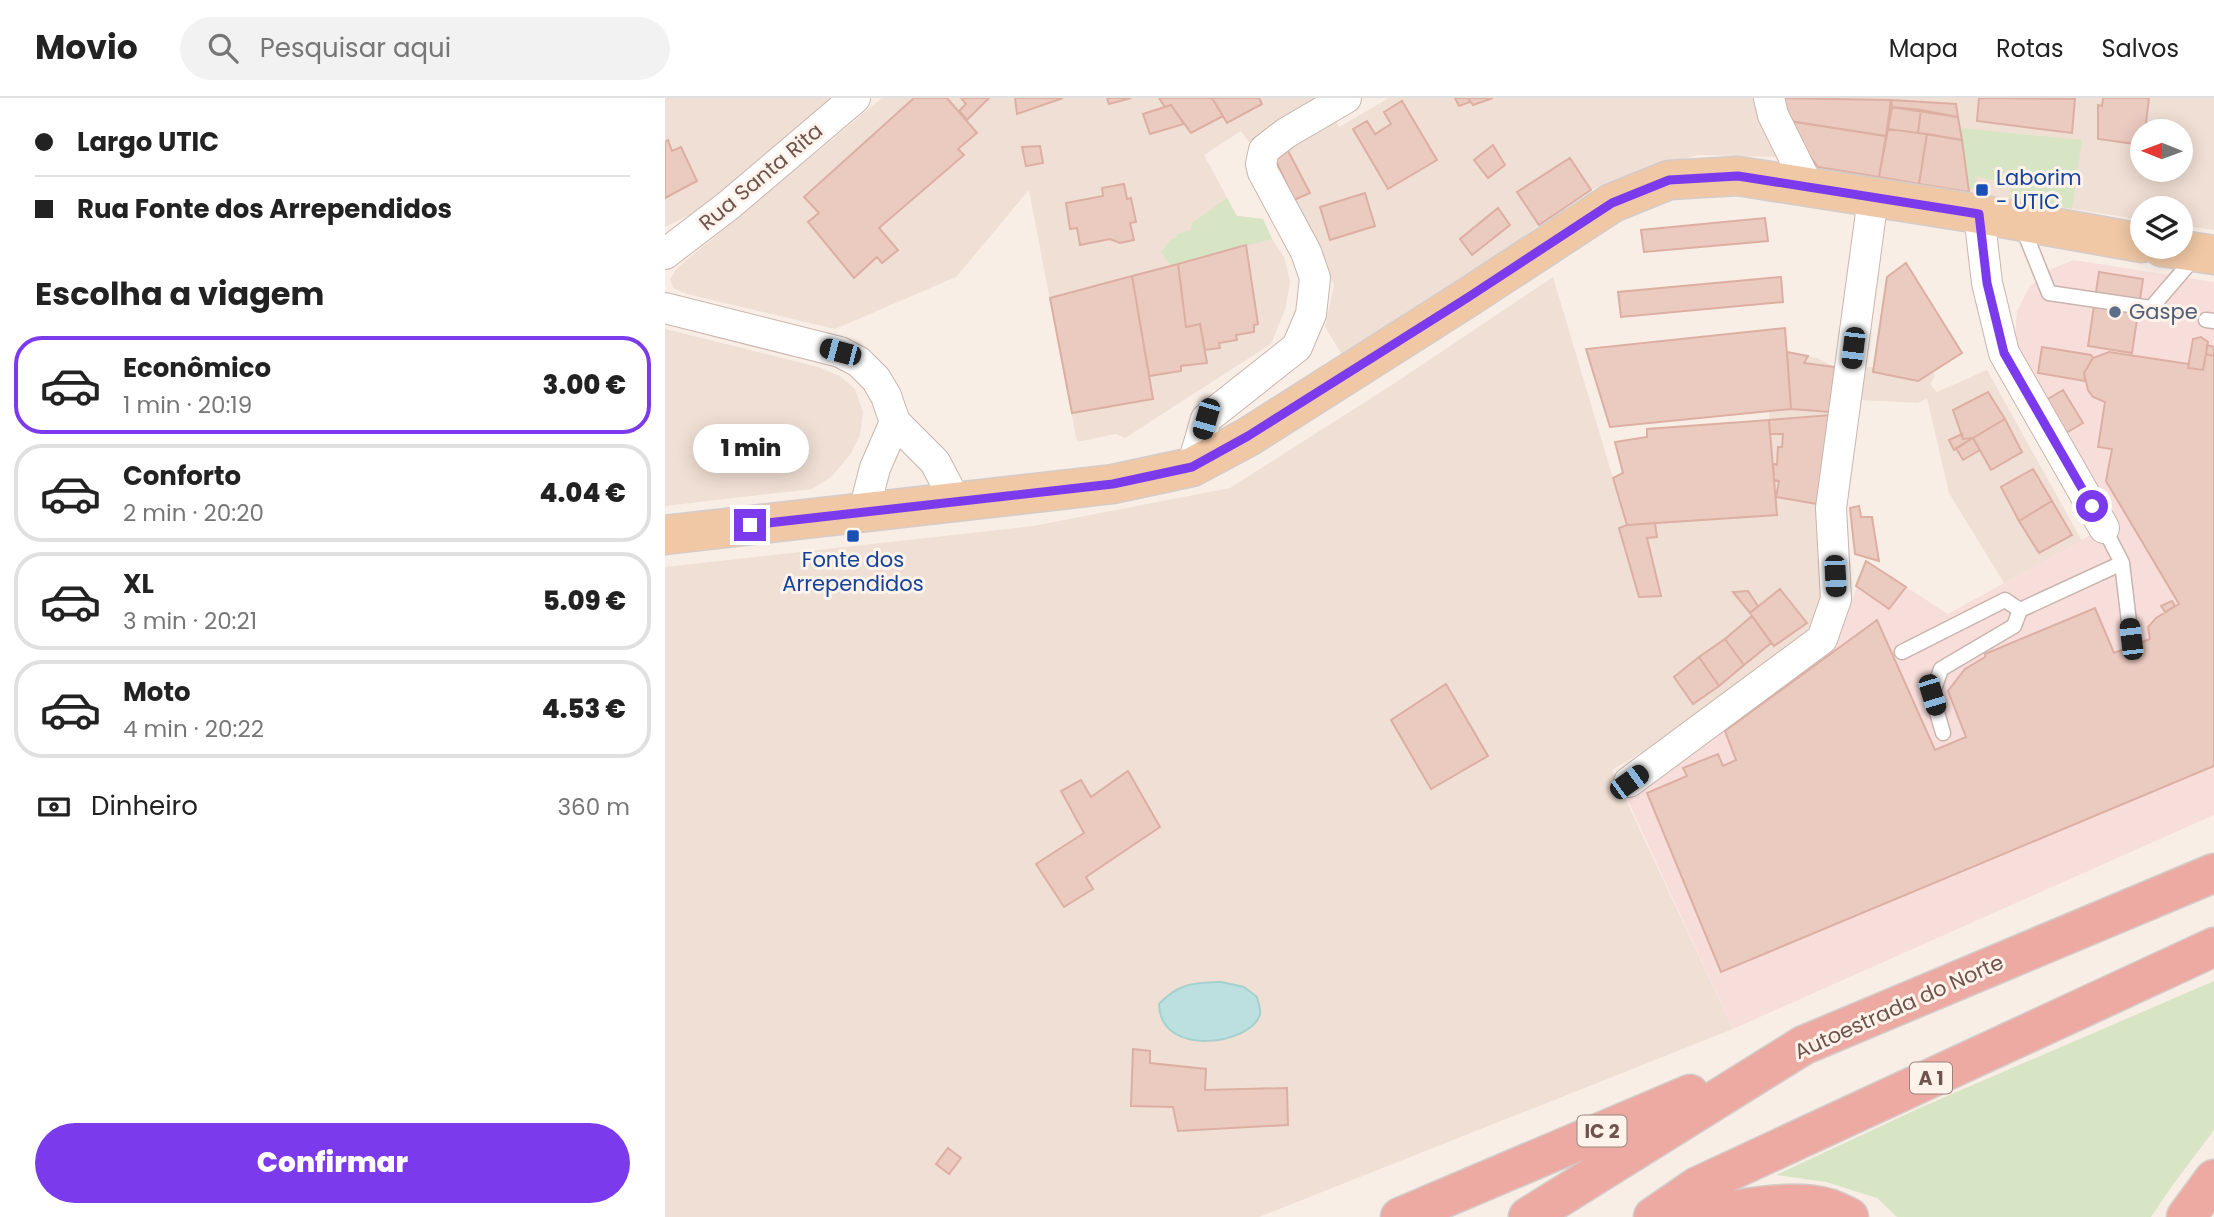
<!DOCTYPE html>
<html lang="pt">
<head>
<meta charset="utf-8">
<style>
  body { margin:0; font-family:Poppins,sans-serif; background:#f2f2f2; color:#222; height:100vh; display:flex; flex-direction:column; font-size:26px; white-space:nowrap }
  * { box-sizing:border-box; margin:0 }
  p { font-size:23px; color:#767676 }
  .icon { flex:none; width:38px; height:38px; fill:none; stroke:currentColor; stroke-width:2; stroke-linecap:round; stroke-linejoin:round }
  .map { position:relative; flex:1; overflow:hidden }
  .sheet { display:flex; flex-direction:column; background:#fff; width:665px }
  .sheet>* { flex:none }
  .banner { display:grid; align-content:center; height:154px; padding:0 35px; background:#fff }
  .needle { width:46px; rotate:271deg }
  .fabs { position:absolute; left:1465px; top:21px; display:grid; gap:14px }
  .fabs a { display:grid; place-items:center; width:63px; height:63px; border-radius:50%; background:#fff; box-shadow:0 4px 18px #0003; font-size:35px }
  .end { position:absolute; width:32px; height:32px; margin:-16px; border:9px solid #7c3aed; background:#fff; box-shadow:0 0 0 4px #fff }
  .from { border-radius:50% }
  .bubble { position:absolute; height:49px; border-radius:24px; background:#fff; box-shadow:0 4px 18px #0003; font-size:23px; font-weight:800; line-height:49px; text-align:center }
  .car { position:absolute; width:21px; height:42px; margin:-21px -10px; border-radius:9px; box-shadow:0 0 5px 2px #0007; background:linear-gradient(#222 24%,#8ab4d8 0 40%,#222 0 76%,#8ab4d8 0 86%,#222 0) }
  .banner b { display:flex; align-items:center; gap:24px; height:66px; font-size:26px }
  .banner b+b { border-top:2px solid #e0e0e0 }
  .banner i { width:18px; height:18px; background:#222 }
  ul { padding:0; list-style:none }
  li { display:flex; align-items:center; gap:21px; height:98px; margin:0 14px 10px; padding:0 21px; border:4px solid #e0e0e0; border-radius:28px }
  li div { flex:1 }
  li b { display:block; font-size:26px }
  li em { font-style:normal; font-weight:800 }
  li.selected { border-color:#7c3aed }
  li>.icon { width:63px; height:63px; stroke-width:1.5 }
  h2 { padding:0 35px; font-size:32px; line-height:84px }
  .pay { display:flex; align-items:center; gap:18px; height:77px; padding:0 35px; font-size:26px }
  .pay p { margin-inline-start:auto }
  .primary-button { display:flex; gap:14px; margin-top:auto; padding:14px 35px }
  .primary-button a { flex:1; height:80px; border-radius:42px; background:#7c3aed; color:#fff; font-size:28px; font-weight:800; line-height:80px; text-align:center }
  header { display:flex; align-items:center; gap:42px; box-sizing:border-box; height:98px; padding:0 35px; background:#fff; border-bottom:2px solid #e0e0e0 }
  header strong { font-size:33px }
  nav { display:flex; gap:38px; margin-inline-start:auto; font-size:24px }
  .search { width:490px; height:63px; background:#f2f2f2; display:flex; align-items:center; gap:18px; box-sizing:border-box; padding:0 24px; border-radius:38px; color:#767676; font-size:26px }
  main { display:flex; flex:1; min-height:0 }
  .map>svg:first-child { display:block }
  .residential { fill:#f0dfd4; fill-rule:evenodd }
  .commercial { fill:#f8deda }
  .green { fill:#d8e5c5 }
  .water { fill:#bce0df; stroke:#a4d1d0; stroke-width:2 }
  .building { fill:#ebcac0; stroke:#dcafa2; stroke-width:2 }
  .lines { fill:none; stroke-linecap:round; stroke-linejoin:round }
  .service-casing { stroke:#c9b5ad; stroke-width:17 }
  .minor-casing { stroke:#c9b5ad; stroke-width:32 }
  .primary-casing { stroke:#d4ccca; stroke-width:41 }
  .motorway-casing { stroke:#d4ccca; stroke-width:41 }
  .service { stroke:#fff; stroke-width:14 }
  .minor { stroke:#fff; stroke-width:30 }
  .primary { stroke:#f0c8a5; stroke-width:38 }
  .motorway { stroke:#ecaaa3; stroke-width:38 }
  .route { stroke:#7c3aed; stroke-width:9 }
  .transit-dot { fill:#1a4fb4; stroke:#fdf3eb; stroke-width:2.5 }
  .service-dot { fill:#5c6f8a; stroke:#fdf3eb; stroke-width:2.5 }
  .labels { text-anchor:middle; stroke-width:6; stroke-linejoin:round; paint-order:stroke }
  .shield { fill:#fdf3eb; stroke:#9a847c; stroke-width:2 }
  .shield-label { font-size:19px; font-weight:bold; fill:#6f544d }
  .street-label { font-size:21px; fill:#6f544d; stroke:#fdf3eb }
  .transit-label { font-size:21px; fill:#164399; stroke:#fdf3eb; text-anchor:start }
  .service-label { font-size:21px; fill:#4e5e75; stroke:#fdf3eb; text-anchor:start }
</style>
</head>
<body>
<header>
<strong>Movio</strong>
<div class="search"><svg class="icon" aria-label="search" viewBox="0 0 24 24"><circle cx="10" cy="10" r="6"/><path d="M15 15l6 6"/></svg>Pesquisar aqui</div>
<nav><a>Mapa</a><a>Rotas</a><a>Salvos</a></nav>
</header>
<main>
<section class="sheet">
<div class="banner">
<b><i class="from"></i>Largo UTIC</b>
<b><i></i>Rua Fonte dos Arrependidos</b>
</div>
<h2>Escolha a viagem</h2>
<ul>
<li class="selected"><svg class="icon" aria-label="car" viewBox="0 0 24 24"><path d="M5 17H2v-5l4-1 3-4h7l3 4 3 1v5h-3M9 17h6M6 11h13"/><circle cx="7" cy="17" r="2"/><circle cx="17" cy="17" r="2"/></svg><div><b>Econômico</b><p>1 min · 20:19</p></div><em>3.00 €</em></li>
<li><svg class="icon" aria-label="car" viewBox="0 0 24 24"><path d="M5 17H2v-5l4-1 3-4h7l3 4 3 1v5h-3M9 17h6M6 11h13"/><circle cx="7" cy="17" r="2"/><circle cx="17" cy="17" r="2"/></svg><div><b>Conforto</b><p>2 min · 20:20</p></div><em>4.04 €</em></li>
<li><svg class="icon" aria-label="car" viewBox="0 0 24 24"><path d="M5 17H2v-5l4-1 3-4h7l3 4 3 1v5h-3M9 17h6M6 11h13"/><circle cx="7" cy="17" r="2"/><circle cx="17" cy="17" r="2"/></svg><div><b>XL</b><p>3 min · 20:21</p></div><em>5.09 €</em></li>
<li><svg class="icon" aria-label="car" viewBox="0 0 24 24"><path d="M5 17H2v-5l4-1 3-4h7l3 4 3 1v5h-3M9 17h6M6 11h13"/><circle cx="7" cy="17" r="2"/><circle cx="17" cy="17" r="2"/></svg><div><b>Moto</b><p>4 min · 20:22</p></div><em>4.53 €</em></li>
</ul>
<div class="pay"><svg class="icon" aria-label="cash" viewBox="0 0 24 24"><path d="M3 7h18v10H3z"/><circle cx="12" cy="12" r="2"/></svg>Dinheiro<p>360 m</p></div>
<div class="primary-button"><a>Confirmar</a></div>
</section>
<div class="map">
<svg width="1549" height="1119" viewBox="0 0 1549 1119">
  <rect width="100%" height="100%" fill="#f9eee5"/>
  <path class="residential" d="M0 0H168L49 105 0 129Z
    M217 0H667L584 44 576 33 539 57 572 118 598 121 607 141 619 159 625 183 621 209 606 246 460 340 451 336 412 344 364 92 291 179 170 231 22 196 8 190 5 181 12 170Z
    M724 0H1091L1120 59 1033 57 966 76 926 92 874 127 835 156 677 257 660 229 669 187 611 63 619 45 669 18 674 29Z
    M1112 0H1549V132L1516 127V110H1477V122L1153 69 1118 22ZM1477 33H1516V72H1477Z
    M1241 165 1297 255 1268 274 1270 278 1265 286 1272 294 1322 272 1417 443 1339 485 1284 395 1262 300 1253 305 1195 302 1200 269H1209L1222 179Z
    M888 179 962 427 1112 417 1104 314 1125 311 1122 254 1152 260 1170 269 1165 314 1156 513 1148 532 1031 622 947 672 1068 931 594 1119H0V469L368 428 565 390 730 285Z
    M0 231 153 269 175 278 190 291 198 314 195 337 185 357 166 379 147 391 0 408Z"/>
  <path class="commercial" d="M1409 162 1549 184V717L1068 931 963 703 1162 553 1180 523 1201 463 1283 516 1453 422 1356 262 1350 237 1352 213 1365 188 1386 171Z"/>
  <path class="green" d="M1295 30 1417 42 1407 111 1345 101 1346 86 1312 79 1310 91H1304Z
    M562 100 572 118 598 121 607 141 506 168 496 154 505 142 512 139V136L526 132 527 125Z
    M1549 883V1032L1507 1088 1486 1119H1232L1212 1100 1161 1084 1111 1077 1259 1008Z"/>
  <path class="water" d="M556 884 579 889 592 899C593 904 596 911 595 916 588 946 495 961 494 906 514 885 528 885 556 884Z"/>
  <path class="building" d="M249 0H282L312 35 293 51 299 57 214 130 233 152 217 165 212 159 189 180 143 124 154 115 139 99Z
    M296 0H324L302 22 294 13 301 6Z
    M350 0H398L352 16Z
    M442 0H466L444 6Z
    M494 0H547L558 18 526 35 506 7 500 9Z
    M547 0H594L597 6 562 25Z
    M790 0H803L805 4 794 8Z
    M803 0H828L808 7Z
    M1112 0 1226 2 1221 38 1118 22Z
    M1314 0 1410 1 1407 35 1312 23Z
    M1438 0H1484L1480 33H1477V47L1433 41V7L1437 8Z
    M1226 2 1291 6 1293 19 1227 9Z
    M737 3 772 62 723 91 688 31 702 23 710 36 726 26 719 14Z
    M506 7 519 26 485 36 478 16Z
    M1227 9 1256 12 1253 35 1223 31Z
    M1256 12 1293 19 1297 42 1253 35Z
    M1118 22 1221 38 1214 79 1153 69Z
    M1223 31 1262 36 1254 86 1214 79Z
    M1262 36 1297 42 1304 94 1254 86Z
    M3 42 7 53 16 49 32 83 0 100V44Z
    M619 45 645 95 629 102 611 63Z
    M828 47 840 67 823 80 809 62Z
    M375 48 378 65 361 68 357 49Z
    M905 60 926 92 874 127 852 94Z
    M459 86 462 101 466 100 471 124 465 125 469 142 455 145 445 141 415 147 412 130 405 131 401 105 438 98 437 90Z
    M700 95 710 128 665 142 655 109Z
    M833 110 845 127 807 157 795 141Z
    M1100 120 1103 143 979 154 976 132Z
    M581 147 593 226 589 227V234L571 237 572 242 554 245 555 250 540 252 535 226 521 229 513 166Z
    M1241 165 1297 255 1253 283 1208 274 1222 179Z
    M513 166 521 229 535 226 542 265 516 268V273L484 278 467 178Z
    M1434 174 1478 181 1467 255 1423 248Z
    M467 178 488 301 407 315 385 200Z
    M1116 179 1118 204 956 219 953 194Z
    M1120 230 1126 311 945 329 921 251Z
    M1536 239 1543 244 1538 272 1523 270 1528 241Z
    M1542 247 1549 249V258L1541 256Z
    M1377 249 1426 257 1428 260 1419 275 1420 283 1373 275Z
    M1122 254 1143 258 1139 265 1170 269 1165 314 1126 311Z
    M1444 254 1524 266 1523 270 1538 272 1541 256 1549 258V668L1056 874 982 695 1022 678 1018 670 1053 656 1058 668 1071 662 1060 633 1212 522 1270 652 1301 639 1283 593 1300 571 1320 559V556L1430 510 1449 555 1485 541 1483 529 1491 520 1514 506 1441 383 1447 351 1433 349 1440 304 1428 299 1423 292 1419 275 1428 260Z
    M1398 292 1418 325 1401 335 1381 302Z
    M1323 294 1340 321 1308 340 1298 341 1288 312Z
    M1165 317 1152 406 1111 399 1114 383 1109 382 1108 365 1112 367 1113 349H1117L1118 336H1105L1104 322Z
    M1340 321 1357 354 1326 372 1308 340Z
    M1104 322 1112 417 962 427 948 380 958 375 950 344 982 339V331Z
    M1297 336 1298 341 1308 340 1289 352 1284 342Z
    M1308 340 1315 352 1298 362 1291 350Z
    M1368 371 1387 403 1354 423 1336 389Z
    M1387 403 1407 437 1374 455 1354 423Z
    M1194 408 1196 419H1207L1214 463 1190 456 1185 410Z
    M990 425 992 439 982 440 996 498 974 499 954 430 962 427Z
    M1201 463 1241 489 1224 511 1191 488Z
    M1115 491 1142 525 1109 548 1085 515Z
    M1083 493 1093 508 1085 515 1068 494Z
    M1507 503 1510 508 1500 514 1496 508Z
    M1087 518 1106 545 1079 567 1060 541Z
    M1060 541 1079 567 1054 588 1034 559Z
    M1034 559 1054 588 1028 606 1009 579Z
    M781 586 823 658 766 691 726 622Z
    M463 673 495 729 421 779 428 791 399 809 371 766 419 735 396 693 416 682 426 699Z
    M468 951 485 953V965L541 971 540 992 622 990 623 1027 513 1033 508 1009 466 1008Z
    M283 1050 296 1060 284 1076 271 1066Z"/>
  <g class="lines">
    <g class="service-casing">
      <path id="service" d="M1357 128 1384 195 1486 210 1529 160
        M1541 222 1549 223
        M1457 465 1466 541
        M1237 554 1340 502 1355 512
        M1278 635 1267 597 1276 571 1349 528 1355 512 1457 465 1439 430"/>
    </g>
    <g class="minor-casing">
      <path id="minor" d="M1104 0 1108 17 1144 90
        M1314 116 1322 185 1339 255 1439 430
        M0 156 64 107 190 0
        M0 210 175 254 194 264 211 281 221 298 230 324 270 364 291 404
        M527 369 541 321 632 249 646 216 650 180 641 154 598 74 596 66 599 52 621 35 681 0
        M199 413 210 370 230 324
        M964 684 1157 541 1171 501 1166 410 1208 100"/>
    </g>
    <g class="primary-casing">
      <path id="primary" d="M1497 149 1549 157
        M0 437 448 386 527 369 583 339 802 200 947 105 1004 82 1073 78 1314 116 1477 145"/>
    </g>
    <g class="motorway-casing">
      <path id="motorway" d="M735 1119 1025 996
        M863 1119 1139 947 1549 775
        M988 1119 1033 1088 1549 849
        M1039 1119C1071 1110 1131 1100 1163 1110 1170 1112 1177 1116 1184 1119
        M1521 1119 1549 1081"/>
    </g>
    <use href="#service" class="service"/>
    <use href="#minor" class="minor"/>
    <use href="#primary" class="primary"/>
    <use href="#motorway" class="motorway"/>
  </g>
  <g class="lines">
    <path class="route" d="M85 427 448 386 527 369 583 338 802 200 947 105 1004 82 1073 78 1314 116 1322 185 1339 255 1427 408"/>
  </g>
  <g class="transit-dot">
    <rect x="1310" y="85" width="14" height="14" rx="3.5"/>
    <rect x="181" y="431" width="14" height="14" rx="3.5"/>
  </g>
  <circle class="service-dot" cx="1450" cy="214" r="7"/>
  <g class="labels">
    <g class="shield">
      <rect x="1245" y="964.5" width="42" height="31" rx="5"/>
      <rect x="912.5" y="1017.5" width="49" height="31" rx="5"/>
    </g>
    <g class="shield-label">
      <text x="1266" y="987">A 1</text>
      <text x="937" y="1040">IC 2</text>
    </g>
    <g class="street-label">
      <text transform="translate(96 79) rotate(-40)" y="7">Rua Santa Rita</text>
      <text transform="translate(1234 909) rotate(-24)" y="7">Autoestrada do Norte</text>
    </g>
    <g class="transit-label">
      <text x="1331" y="87">Laborim<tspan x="1331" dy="24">- UTIC</tspan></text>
      <text x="188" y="469" text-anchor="middle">Fonte dos<tspan x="188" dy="24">Arrependidos</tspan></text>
    </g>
    <g class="service-label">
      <text x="1464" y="221">Gaspe</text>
    </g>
  </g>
</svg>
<div class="fabs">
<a><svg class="needle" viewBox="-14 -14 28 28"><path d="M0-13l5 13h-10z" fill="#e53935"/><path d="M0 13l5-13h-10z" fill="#767676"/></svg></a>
<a><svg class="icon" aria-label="layers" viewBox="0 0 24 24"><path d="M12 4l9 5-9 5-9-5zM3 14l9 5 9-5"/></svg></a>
</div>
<i class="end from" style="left:1427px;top:408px"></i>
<i class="end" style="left:85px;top:427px"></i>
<div class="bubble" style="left:28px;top:326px;width:116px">1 min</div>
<i class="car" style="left:1188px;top:250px;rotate:187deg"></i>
<i class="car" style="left:175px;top:254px;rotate:285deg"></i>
<i class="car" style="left:541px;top:321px;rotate:196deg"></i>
<i class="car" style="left:1170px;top:478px;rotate:177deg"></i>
<i class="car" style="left:1466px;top:541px;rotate:353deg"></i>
<i class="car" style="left:1267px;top:597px;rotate:163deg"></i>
<i class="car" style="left:964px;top:684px;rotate:54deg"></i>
</div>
</main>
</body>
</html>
